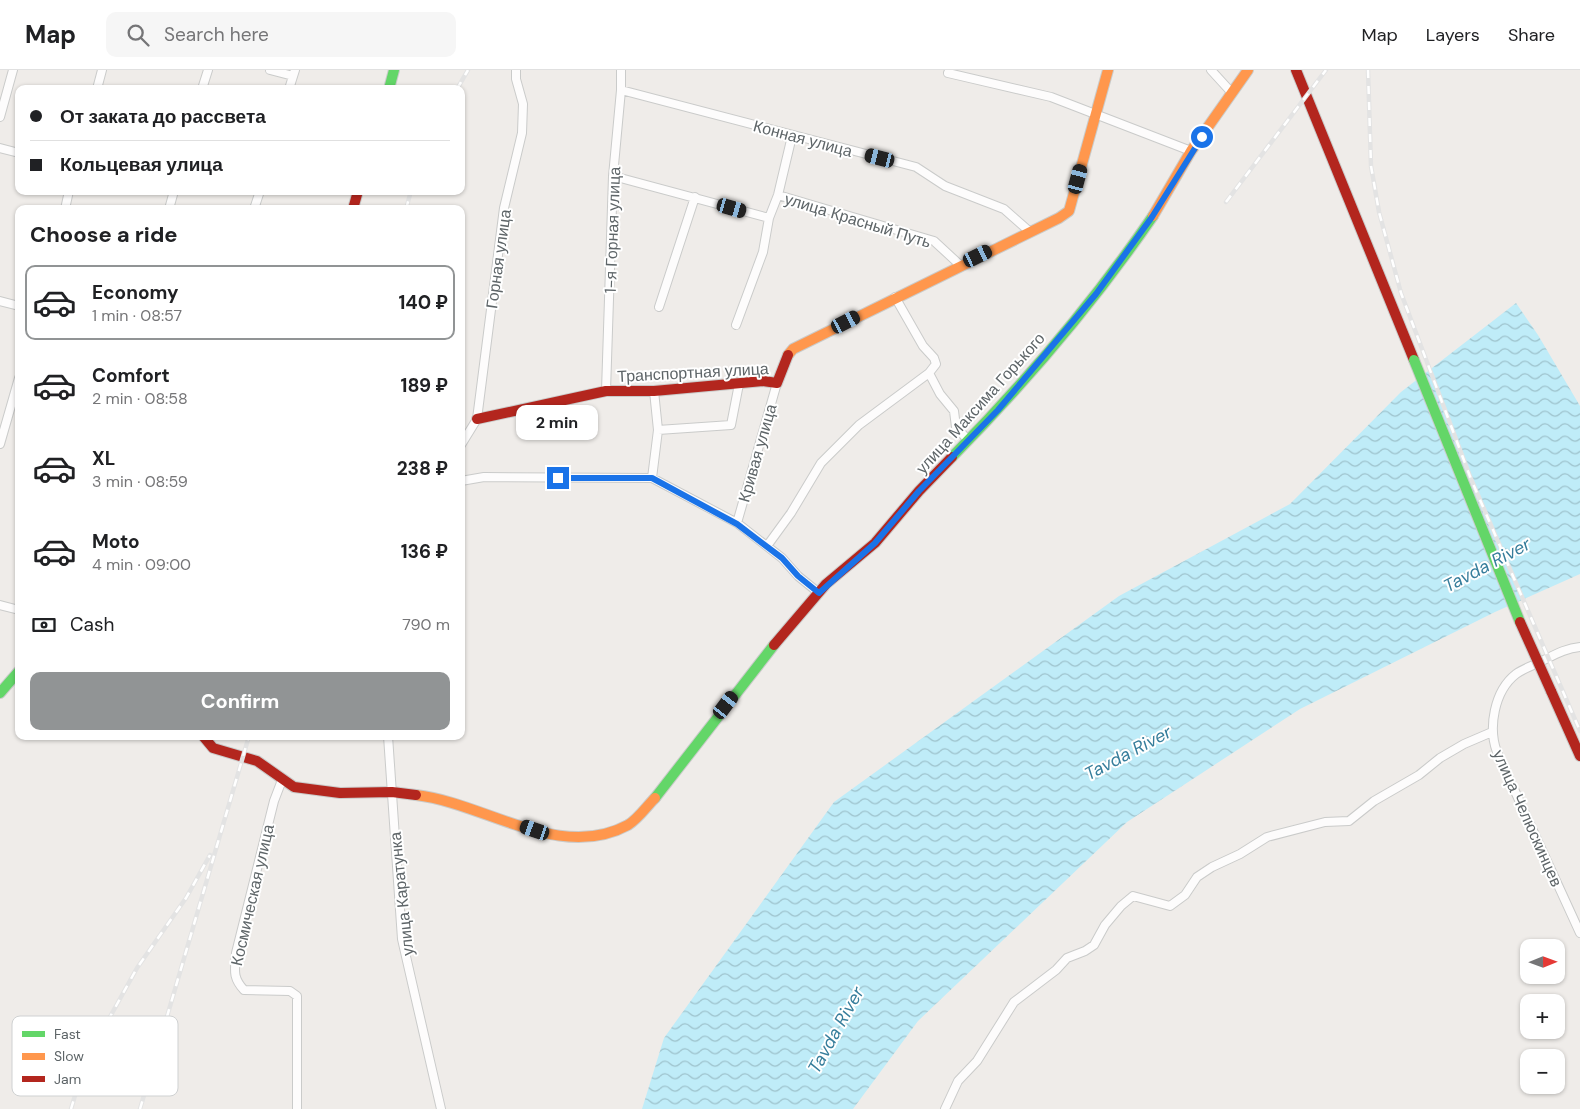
<!DOCTYPE html>
<html lang="en">
<head>
<meta charset="utf-8">
<style>
  body { margin:0; font-family:"DM Sans",sans-serif; background:#f6f6f6; color:#202124; height:100vh; display:flex; flex-direction:column; font-size:19px; white-space:nowrap }
  * { box-sizing:border-box; margin:0 }
  p { font-size:16px; color:#757577 }
  .icon { flex:none; width:28px; height:28px; fill:none; stroke:currentColor; stroke-width:2; stroke-linecap:round; stroke-linejoin:round }
  .map { position:relative; flex:1; overflow:hidden }
  .sheet { position:absolute; left:15px; top:135px; width:450px; height:535px; display:flex; flex-direction:column; background:#fff; border-radius:10px; box-shadow:0 1px 4px #0004 }
  .sheet>* { flex:none }
  .banner { position:absolute; left:15px; top:15px; width:450px; height:110px; border-radius:10px; box-shadow:0 1px 4px #0004; display:grid; align-content:center; height:110px; padding:0 15px; background:#fff }
  .needle { width:32px; rotate:89deg }
  .controls { position:absolute; left:1520px; top:869px; display:grid; gap:10px }
  .controls a { display:grid; place-items:center; width:45px; height:45px; border-radius:10px; background:#fff; box-shadow:0 1px 4px #0004; font-size:25px }
  .end { position:absolute; width:22px; height:22px; margin:-11px; border:6px solid #1a73e8; background:#fff; box-shadow:0 0 0 2px #fff }
  .from { border-radius:50% }
  .bubble { position:absolute; height:35px; border-radius:10px; background:#fff; box-shadow:0 1px 4px #0004; font-size:16px; font-weight:700; line-height:35px; text-align:center }
  .car { position:absolute; width:15px; height:30px; margin:-15px -8px; border-radius:6px; box-shadow:0 0 4px 1px #0007; background:linear-gradient(#222 24%,#8ab4d8 0 40%,#222 0 76%,#8ab4d8 0 86%,#222 0) }
  .banner b { display:flex; align-items:center; gap:18px; height:48px; font-size:19px }
  .banner b+b { border-top:1px solid #e0e0e0 }
  .banner i { width:12px; height:12px; background:#202124 }
  ul { padding:0; list-style:none }
  li { display:flex; align-items:center; gap:15px; height:75px; margin:0 10px 8px; padding:0 5px; border:2px solid transparent; border-radius:10px }
  li div { flex:1 }
  li b { display:block; font-size:19px }
  li em { font-style:normal; font-weight:700 }
  li.on { border-color:#919495 }
  li>.icon { width:45px; height:45px; stroke-width:1.5 }
  h2 { padding:0 15px; font-size:22px; line-height:60px }
  .pay { display:flex; align-items:center; gap:12px; height:55px; padding:0 15px; font-size:19px }
  .pay p { margin-inline-start:auto }
  .primary-button { display:flex; gap:10px; margin-top:auto; padding:10px 15px }
  .primary-button a { flex:1; height:58px; border-radius:10px; background:#919495; color:#fff; font-size:20px; font-weight:700; line-height:58px; text-align:center }
  header { display:flex; align-items:center; gap:30px; box-sizing:border-box; height:70px; padding:0 25px; background:#fff; border-bottom:1px solid #e0e0e0 }
  header strong { font-size:24px }
  nav { display:flex; gap:28px; margin-inline-start:auto; font-size:18px }
  .search { width:350px; height:45px; background:#f6f6f6; display:flex; align-items:center; gap:12px; box-sizing:border-box; padding:0 18px; border-radius:10px; color:#757577; font-size:19px }
  .map>svg:first-child { display:block }
  .water { fill:url(#water-waves) }
  .lines { fill:none; stroke-linecap:round; stroke-linejoin:round }
  .street-casing { stroke:#cacbca; stroke-width:10 }
  .fast-casing { stroke:#cacbca; stroke-width:12 }
  .slow-casing { stroke:#cacbca; stroke-width:12 }
  .jam-casing { stroke:#cacbca; stroke-width:12 }
  .street { stroke:#fdfcfc; stroke-width:8 }
  .fast { stroke:#63d668; stroke-width:10 }
  .slow { stroke:#ff974d; stroke-width:10 }
  .jam { stroke:#b3261e; stroke-width:10 }
  .rail-casing { stroke:#e3e3e3; stroke-width:4.5 }
  .rail { stroke:#fff; stroke-width:2.5; stroke-dasharray:8; stroke-linecap:butt }
  .fast-bridge-casing { stroke:#cacbca; stroke-width:12; stroke-linecap:butt }
  .jam-bridge-casing { stroke:#cacbca; stroke-width:12; stroke-linecap:butt }
  .fast-bridge { stroke:#63d668; stroke-width:10 }
  .jam-bridge { stroke:#b3261e; stroke-width:10 }
  .route { stroke:#1a73e8; stroke-width:6 }
  .labels { text-anchor:middle; stroke-width:4; stroke-linejoin:round; paint-order:stroke }
  .street-label { font-size:16px; fill:#5e6568; stroke:#fff }
  .water-label { font-size:18px; font-style:italic; fill:#377e9c; stroke:#fff }
  .key { fill:#fff; stroke:#cfd1d2; stroke-width:1 }
  .key-label { font-size:14px; fill:#5e6568 }
</style>
</head>
<body>
<header>
<strong>Map</strong>
<div class="search"><svg class="icon" aria-label="search" viewBox="0 0 24 24"><circle cx="10" cy="10" r="6"/><path d="M15 15l6 6"/></svg>Search here</div>
<nav><a>Map</a><a>Layers</a><a>Share</a></nav>
</header>
<div class="map">
<svg width="1580" height="1039" viewBox="0 0 1580 1039">
  <defs>
    <pattern id="water-waves" width="16" height="10" patternUnits="userSpaceOnUse" patternTransform="scale(1.25)"><rect width="16" height="10" fill="#bfecf8"/><path d="M0 5q4-4 8 0t8 0" fill="none" stroke="#9ec3cd"/></pattern>
  </defs>
  <rect width="100%" height="100%" fill="#efece9"/>
  <path class="water" d="M1516 233 1538 265 1580 336V504L1495 542 1300 639 1127 752 918 951 853 1039H642L664 968 834 732 1119 526 1290 434 1401 322Z"/>
  <g class="lines">
    <g class="street-casing">
      <path id="street" d="M270 0 293 6
        M1211 0 1232 23
        M948 3 1051 27 1191 81
        M97 19 102 0
        M202 19 208 0
        M289 19 295 0
        M621 20 916 97 945 116 1004 139 1029 161
        M0 47 13 0
        M0 78 19 83
        M613 106 769 148
        M778 125 934 171 960 195
        M65 139 69 121
        M169 139 174 121
        M254 139 260 121
        M895 227 923 276 934 288 936 294 929 303 940 324 954 341 956 357 968 370
        M0 231 19 236
        M659 237 695 127
        M736 255 763 182 769 148 778 125 792 66
        M606 321 613 106 621 20V0
        M658 360 731 355 739 314
        M0 374 19 308
        M461 375 477 349 504 138 522 63 523 34 516 9V0
        M652 408 658 360 654 321
        M461 411 484 407 652 408 737 453 782 488 798 506 819 523
        M737 453 777 313
        M767 476 791 443 821 393 859 355 929 303
        M0 535 19 540
        M1580 577C1567 578 1556 584 1544 590 1535 595 1524 598 1516 604 1494 621 1488 658 1497 682L1580 863
        M388 666 402 869 441 1039
        M282 710 274 731 236 883C235 900 232 907 244 920L290 921 297 926V1039
        M945 1039 958 1011 977 991 1014 932 1056 900 1067 888 1085 881 1094 875 1105 855 1121 836 1133 826 1170 836 1185 825 1197 807 1212 797 1240 784 1267 767 1325 752 1349 751 1374 731 1419 705 1440 688 1464 674 1492 662"/>
    </g>
    <g class="fast-casing">
      <path id="fast" d="M389 19 394 0
        M952 387C1025 313 1094 232 1153 146
        M0 623 19 601
        M655 728 774 575"/>
    </g>
    <g class="slow-casing">
      <path id="slow" d="M1153 146 1191 81 1248 0
        M788 285 793 279 1059 148 1069 141 1108 0
        M416 725C485 733 560 792 628 755 638 749 647 736 655 728"/>
    </g>
    <g class="jam-casing">
      <path id="jam" d="M1296 0 1414 290
        M353 139 358 121
        M477 349 606 321H654L763 311 777 313 788 285
        M774 575 826 514 875 473 919 421 952 387
        M1551 621 1580 686
        M203 666 213 678 257 691 294 717 340 723 392 722 416 725"/>
    </g>
    <use href="#street" class="street"/>
    <use href="#fast" class="fast"/>
    <use href="#slow" class="slow"/>
    <use href="#jam" class="jam"/>
    <g class="rail-casing">
      <path id="rail" d="M1368 0 1371 96 1379 142 1401 223 1471 409 1580 661
        M457 19 468 0
        M1226 132 1326 0
        M406 139 411 121
        M71 1039 82 1002 100 965 137 898 186 828 210 785
        M140 1039 249 666"/>
    </g>
    <use href="#rail" class="rail"/>
    <g class="fast-bridge-casing">
      <path id="fast-bridge" d="M1414 290 1520 552"/>
    </g>
    <g class="jam-bridge-casing">
      <path id="jam-bridge" d="M1520 552 1551 621"/>
    </g>
    <use href="#fast-bridge" class="fast-bridge"/>
    <use href="#jam-bridge" class="jam-bridge"/>
  </g>
  <g class="lines">
    <path class="route" d="M558 408H652L737 454 782 488 798 506 819 523 875 473 919 421 998 340 1096 224 1152 147 1202 67"/>
  </g>
  <g class="labels">
    <g class="street-label">
      <text transform="translate(803 68) rotate(15)" y="6">Конная улица</text>
      <text transform="translate(858 150) rotate(17)" y="6">улица Красный Путь</text>
      <text transform="translate(612 160) rotate(-88)" y="6">1-я Горная улица</text>
      <text transform="translate(498 189) rotate(-82)" y="6">Горная улица</text>
      <text transform="translate(693 302) rotate(-3)" y="6">Транспортная улица</text>
      <text transform="translate(980 333) rotate(-48)" y="6">улица Максима Горького</text>
      <text transform="translate(757 383) rotate(-74)" y="6">Кривая улица</text>
      <text transform="translate(1528 748) rotate(66)" y="6">улица Челюскинцев</text>
      <text transform="translate(401 824) rotate(-96)" y="6">улица Каратунка</text>
      <text transform="translate(252 825) rotate(-77)" y="6">Космическая улица</text>
    </g>
    <g class="water-label">
      <text transform="translate(1487 495) rotate(-28)" y="6">Tavda River</text>
      <text transform="translate(1128 683) rotate(-28)" y="6">Tavda River</text>
      <text transform="translate(836 960) rotate(-61)" y="6">Tavda River</text>
    </g>
  </g>
  <rect x="12" y="946" width="166" height="80" rx="8" class="key"/>
  <rect x="22" y="961" width="23" height="6" fill="#63d668"/>
  <rect x="22" y="983" width="23" height="7" fill="#ff974d"/>
  <rect x="22" y="1006" width="23" height="6" fill="#b3261e"/>
  <g class="key-label">
    <text x="54" y="969">Fast</text>
    <text x="54" y="991">Slow</text>
    <text x="54" y="1014">Jam</text>
  </g>
</svg>
<div class="controls">
<a><svg class="needle" viewBox="-14 -14 28 28"><path d="M0-13l5 13h-10z" fill="#e53935"/><path d="M0 13l5-13h-10z" fill="#757577"/></svg></a>
<a>+</a>
<a>−</a>
</div>
<i class="end from" style="left:1202px;top:67px"></i>
<i class="end" style="left:558px;top:408px"></i>
<div class="bubble" style="left:516px;top:335px;width:82px">2 min</div>
<i class="car" style="left:880px;top:88px;rotate:284deg"></i>
<i class="car" style="left:1078px;top:109px;rotate:15deg"></i>
<i class="car" style="left:732px;top:138px;rotate:106deg"></i>
<i class="car" style="left:978px;top:186px;rotate:64deg"></i>
<i class="car" style="left:846px;top:252px;rotate:63deg"></i>
<i class="car" style="left:726px;top:635px;rotate:37deg"></i>
<i class="car" style="left:535px;top:760px;rotate:289deg"></i>
<div class="banner">
<b><i class="from"></i>От заката до рассвета</b>
<b><i></i>Кольцевая улица</b>
</div>
<section class="sheet">
<h2>Choose a ride</h2>
<ul>
<li class="on"><svg class="icon" aria-label="car" viewBox="0 0 24 24"><path d="M5 17H2v-5l4-1 3-4h7l3 4 3 1v5h-3M9 17h6M6 11h13"/><circle cx="7" cy="17" r="2"/><circle cx="17" cy="17" r="2"/></svg><div><b>Economy</b><p>1 min · 08:57</p></div><em>140 ₽</em></li>
<li><svg class="icon" aria-label="car" viewBox="0 0 24 24"><path d="M5 17H2v-5l4-1 3-4h7l3 4 3 1v5h-3M9 17h6M6 11h13"/><circle cx="7" cy="17" r="2"/><circle cx="17" cy="17" r="2"/></svg><div><b>Comfort</b><p>2 min · 08:58</p></div><em>189 ₽</em></li>
<li><svg class="icon" aria-label="car" viewBox="0 0 24 24"><path d="M5 17H2v-5l4-1 3-4h7l3 4 3 1v5h-3M9 17h6M6 11h13"/><circle cx="7" cy="17" r="2"/><circle cx="17" cy="17" r="2"/></svg><div><b>XL</b><p>3 min · 08:59</p></div><em>238 ₽</em></li>
<li><svg class="icon" aria-label="car" viewBox="0 0 24 24"><path d="M5 17H2v-5l4-1 3-4h7l3 4 3 1v5h-3M9 17h6M6 11h13"/><circle cx="7" cy="17" r="2"/><circle cx="17" cy="17" r="2"/></svg><div><b>Moto</b><p>4 min · 09:00</p></div><em>136 ₽</em></li>
</ul>
<div class="pay"><svg class="icon" aria-label="cash" viewBox="0 0 24 24"><path d="M3 7h18v10H3z"/><circle cx="12" cy="12" r="2"/></svg>Cash<p>790 m</p></div>
<div class="primary-button"><a>Confirm</a></div>
</section>
</div>
</body>
</html>
